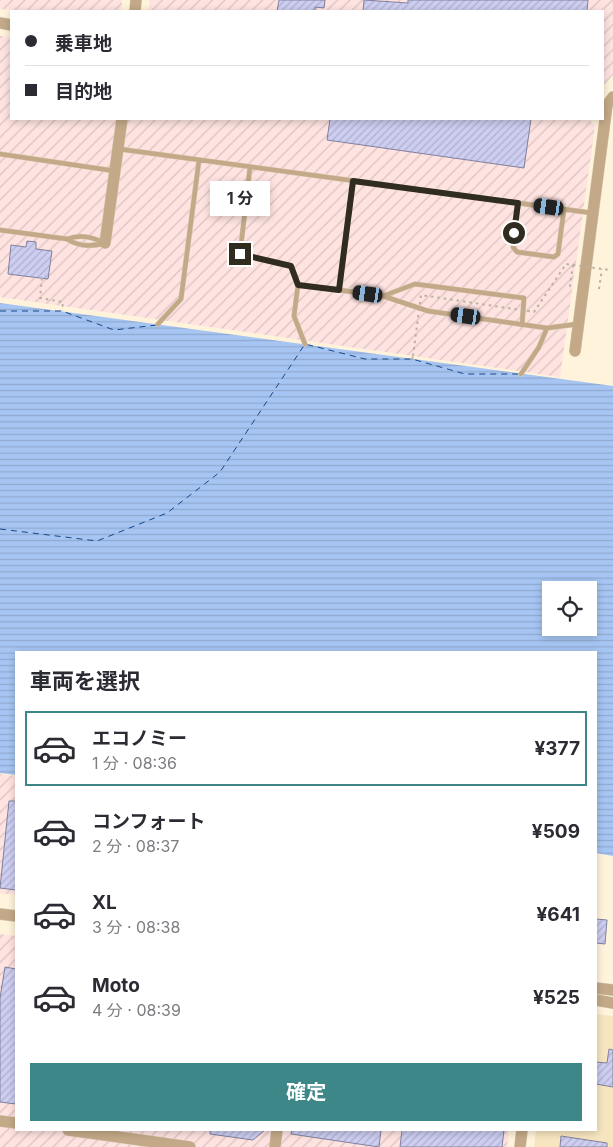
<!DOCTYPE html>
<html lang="ja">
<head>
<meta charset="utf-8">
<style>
  body { margin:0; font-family:Inter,"Noto Sans JP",sans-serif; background:#f7f7f7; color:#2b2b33; height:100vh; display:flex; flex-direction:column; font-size:19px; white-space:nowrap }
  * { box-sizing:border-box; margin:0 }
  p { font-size:16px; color:#7c7c81 }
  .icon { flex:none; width:28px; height:28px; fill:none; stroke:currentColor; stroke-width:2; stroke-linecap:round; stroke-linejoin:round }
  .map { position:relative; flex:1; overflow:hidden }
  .side { position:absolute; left:15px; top:651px; width:582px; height:480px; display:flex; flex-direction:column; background:#fff; border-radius:0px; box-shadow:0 2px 8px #0003 }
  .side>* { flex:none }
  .banner { position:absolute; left:10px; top:10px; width:594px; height:110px; border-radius:0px; box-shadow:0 2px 8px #0003; display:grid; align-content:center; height:110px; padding:0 15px; background:#fff }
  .tools { position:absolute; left:542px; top:581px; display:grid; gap:10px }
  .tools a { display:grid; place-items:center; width:55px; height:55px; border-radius:0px; background:#fff; box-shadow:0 2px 8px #0003; font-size:25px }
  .end { position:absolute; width:22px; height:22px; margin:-11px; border:6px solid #312c20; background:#fff; box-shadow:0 0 0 2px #fff }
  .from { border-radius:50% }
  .bubble { position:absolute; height:35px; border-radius:0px; background:#fff; box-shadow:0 2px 8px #0003; font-size:16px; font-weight:700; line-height:35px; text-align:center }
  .car { position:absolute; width:15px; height:30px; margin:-15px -8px; border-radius:6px; box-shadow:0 0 4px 1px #0007; background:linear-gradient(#222 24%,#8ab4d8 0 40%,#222 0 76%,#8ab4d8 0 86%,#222 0) }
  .banner b { display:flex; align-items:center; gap:18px; height:48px; font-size:19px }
  .banner b+b { border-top:1px solid #e1e1e2 }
  .banner i { width:12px; height:12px; background:#2b2b33 }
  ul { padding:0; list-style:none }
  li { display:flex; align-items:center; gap:15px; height:75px; margin:0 10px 8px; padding:0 5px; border:2px solid transparent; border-radius:0px }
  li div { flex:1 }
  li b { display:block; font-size:19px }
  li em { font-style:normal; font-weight:700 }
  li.on { border-color:#3e8788 }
  li>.icon { width:45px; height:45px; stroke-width:1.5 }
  h2 { padding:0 15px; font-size:22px; line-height:60px }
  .cta { display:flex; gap:10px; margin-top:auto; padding:10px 15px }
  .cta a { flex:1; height:58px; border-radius:0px; background:#3e8788; color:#fff; font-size:20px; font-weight:700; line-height:58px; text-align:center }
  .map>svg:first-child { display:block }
  .built { fill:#f7e5c0 }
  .industrial { fill:url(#industrial-furrows) }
  .water { fill:url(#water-rules); fill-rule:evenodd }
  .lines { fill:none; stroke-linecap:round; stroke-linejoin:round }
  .ferry { stroke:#174889; stroke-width:1; stroke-dasharray:6 5; stroke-linecap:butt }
  .building { fill:url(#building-hatch); stroke:#80819d }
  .service-casing { stroke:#dacfb9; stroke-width:5.5 }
  .tertiary-casing { stroke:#dacfb9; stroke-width:12 }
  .path { stroke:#bbb29e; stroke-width:2; stroke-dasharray:2.5 4; stroke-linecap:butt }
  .service { stroke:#c3a988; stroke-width:4.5 }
  .tertiary { stroke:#c3a988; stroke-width:11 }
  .path-bridge { stroke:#bbb29e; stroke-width:2; stroke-dasharray:2.5 4; stroke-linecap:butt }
  .route { stroke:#312c20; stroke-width:6 }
</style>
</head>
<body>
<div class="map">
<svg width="613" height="1147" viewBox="0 0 613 1147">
  <defs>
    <pattern id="industrial-furrows" width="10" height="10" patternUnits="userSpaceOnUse" patternTransform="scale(1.25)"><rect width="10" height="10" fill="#fee3e1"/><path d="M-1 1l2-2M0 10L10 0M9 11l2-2" fill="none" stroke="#dac3c1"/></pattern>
    <pattern id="water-rules" width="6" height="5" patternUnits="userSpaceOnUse" patternTransform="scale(1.25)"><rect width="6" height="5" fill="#a6c5f2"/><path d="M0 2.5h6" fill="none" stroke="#8fa9cf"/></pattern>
    <pattern id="building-hatch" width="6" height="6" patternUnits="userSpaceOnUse" patternTransform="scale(1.25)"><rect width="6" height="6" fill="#cdcef1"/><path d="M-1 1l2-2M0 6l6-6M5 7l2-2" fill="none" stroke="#b0b1ce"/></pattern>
  </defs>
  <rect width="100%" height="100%" fill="#fff3db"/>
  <path class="built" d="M596 1014 613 1016V1147H534L536 1130H596Z"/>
  <path class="industrial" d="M0 0H122L121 11H20L0 9Z
    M150 0H613V75L603 86 602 11H148Z
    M0 36 11 37V119H589L595 126 560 377 0 297Z
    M0 774 16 776V895L0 893Z
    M0 934 16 936V1130H509L507 1147H0Z"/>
  <path class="water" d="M0 303 613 386V856L596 853V652H16V775L0 773ZM551 590H589V628H551Z"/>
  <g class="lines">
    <path class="ferry" d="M0 311H62L114 330 157 325
      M0 529 97 541 167 513 220 472 305 344 365 359H412L465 374H520"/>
  </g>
  <path class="building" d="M279 0H325L324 8 315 7V11H277Z
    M364 0 408 3V0H588L587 11H363Z
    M330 119H531L524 168 327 140Z
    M27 241 36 242V249L52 251 48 279 8 274 11 245 26 247Z
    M9 801H16V890L0 888Z
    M596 919 607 920 605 944 596 943Z
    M5 967 16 969V1104L0 1102V998Z
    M609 1049 613 1050V1087L596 1084V1062L607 1063Z
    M210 1130H265L253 1140 210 1134Z
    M292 1130H381L379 1147 291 1134Z
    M402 1130H504L502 1147H400Z
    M561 1136 607 1143V1147H560Z"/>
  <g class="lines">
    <g class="service-casing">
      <path id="service" d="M119 149 592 213
        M0 154 115 171
        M250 167 240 254 291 266 298 285 339 290
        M353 181 339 290 383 296 428 311 547 328
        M518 203 513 247 517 252 554 257 558 254 564 209
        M0 230 67 239C81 234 92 237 105 243 91 247 79 247 67 239
        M298 285 294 316 305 344
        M383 296 415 284 524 298 522 325
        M158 324 181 299 199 160
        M521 374 539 347 547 328 578 324"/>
    </g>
    <g class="tertiary-casing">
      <path id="tertiary" d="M135 11 136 0
        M0 23 11 25
        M105 243 122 119
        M575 351 607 105 613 97
        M0 914 16 916
        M596 988 613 990
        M596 1000 613 1003
        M0 1121 16 1123
        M68 1130 190 1147
        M275 1147 277 1130
        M520 1147 522 1130"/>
    </g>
    <path class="path" d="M573 265 570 286 574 287
      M42 278 40 298 63 302 62 311
      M599 289 602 269
      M412 359 413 356"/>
    <use href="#service" class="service"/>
    <use href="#tertiary" class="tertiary"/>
    <path class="path-bridge" d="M413 356 421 295 534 312 566 264 610 270"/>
  </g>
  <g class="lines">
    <path class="route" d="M240 254 291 266 298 285 339 290 353 181 518 203 514 233"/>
  </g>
</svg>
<div class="tools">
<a><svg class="icon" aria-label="locate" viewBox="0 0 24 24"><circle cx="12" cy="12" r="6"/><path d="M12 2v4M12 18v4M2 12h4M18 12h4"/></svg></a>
</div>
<i class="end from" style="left:514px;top:233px"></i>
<i class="end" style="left:240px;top:254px"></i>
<div class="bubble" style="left:210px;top:181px;width:60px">1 分</div>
<i class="car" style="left:549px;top:207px;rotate:278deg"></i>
<i class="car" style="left:368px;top:294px;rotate:278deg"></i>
<i class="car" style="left:466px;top:316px;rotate:278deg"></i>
<div class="banner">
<b><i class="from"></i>乗車地</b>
<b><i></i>目的地</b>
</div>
<section class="side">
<h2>車両を選択</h2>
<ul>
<li class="on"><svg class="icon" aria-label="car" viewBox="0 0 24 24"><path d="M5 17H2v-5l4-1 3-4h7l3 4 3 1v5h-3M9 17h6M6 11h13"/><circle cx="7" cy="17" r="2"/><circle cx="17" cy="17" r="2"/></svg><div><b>エコノミー</b><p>1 分 · 08:36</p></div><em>¥377</em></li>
<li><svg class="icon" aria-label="car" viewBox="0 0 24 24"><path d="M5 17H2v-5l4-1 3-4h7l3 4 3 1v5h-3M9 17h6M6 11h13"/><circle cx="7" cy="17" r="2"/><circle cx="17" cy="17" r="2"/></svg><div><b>コンフォート</b><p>2 分 · 08:37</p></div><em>¥509</em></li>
<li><svg class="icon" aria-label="car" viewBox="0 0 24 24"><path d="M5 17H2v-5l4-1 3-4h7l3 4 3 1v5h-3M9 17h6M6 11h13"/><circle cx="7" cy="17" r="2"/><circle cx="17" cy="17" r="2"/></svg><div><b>XL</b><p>3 分 · 08:38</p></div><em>¥641</em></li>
<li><svg class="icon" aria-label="car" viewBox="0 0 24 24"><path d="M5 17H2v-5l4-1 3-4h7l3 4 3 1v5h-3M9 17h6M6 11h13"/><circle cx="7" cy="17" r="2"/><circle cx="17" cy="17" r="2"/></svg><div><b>Moto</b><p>4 分 · 08:39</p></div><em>¥525</em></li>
</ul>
<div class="cta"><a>確定</a></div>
</section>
</div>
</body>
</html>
